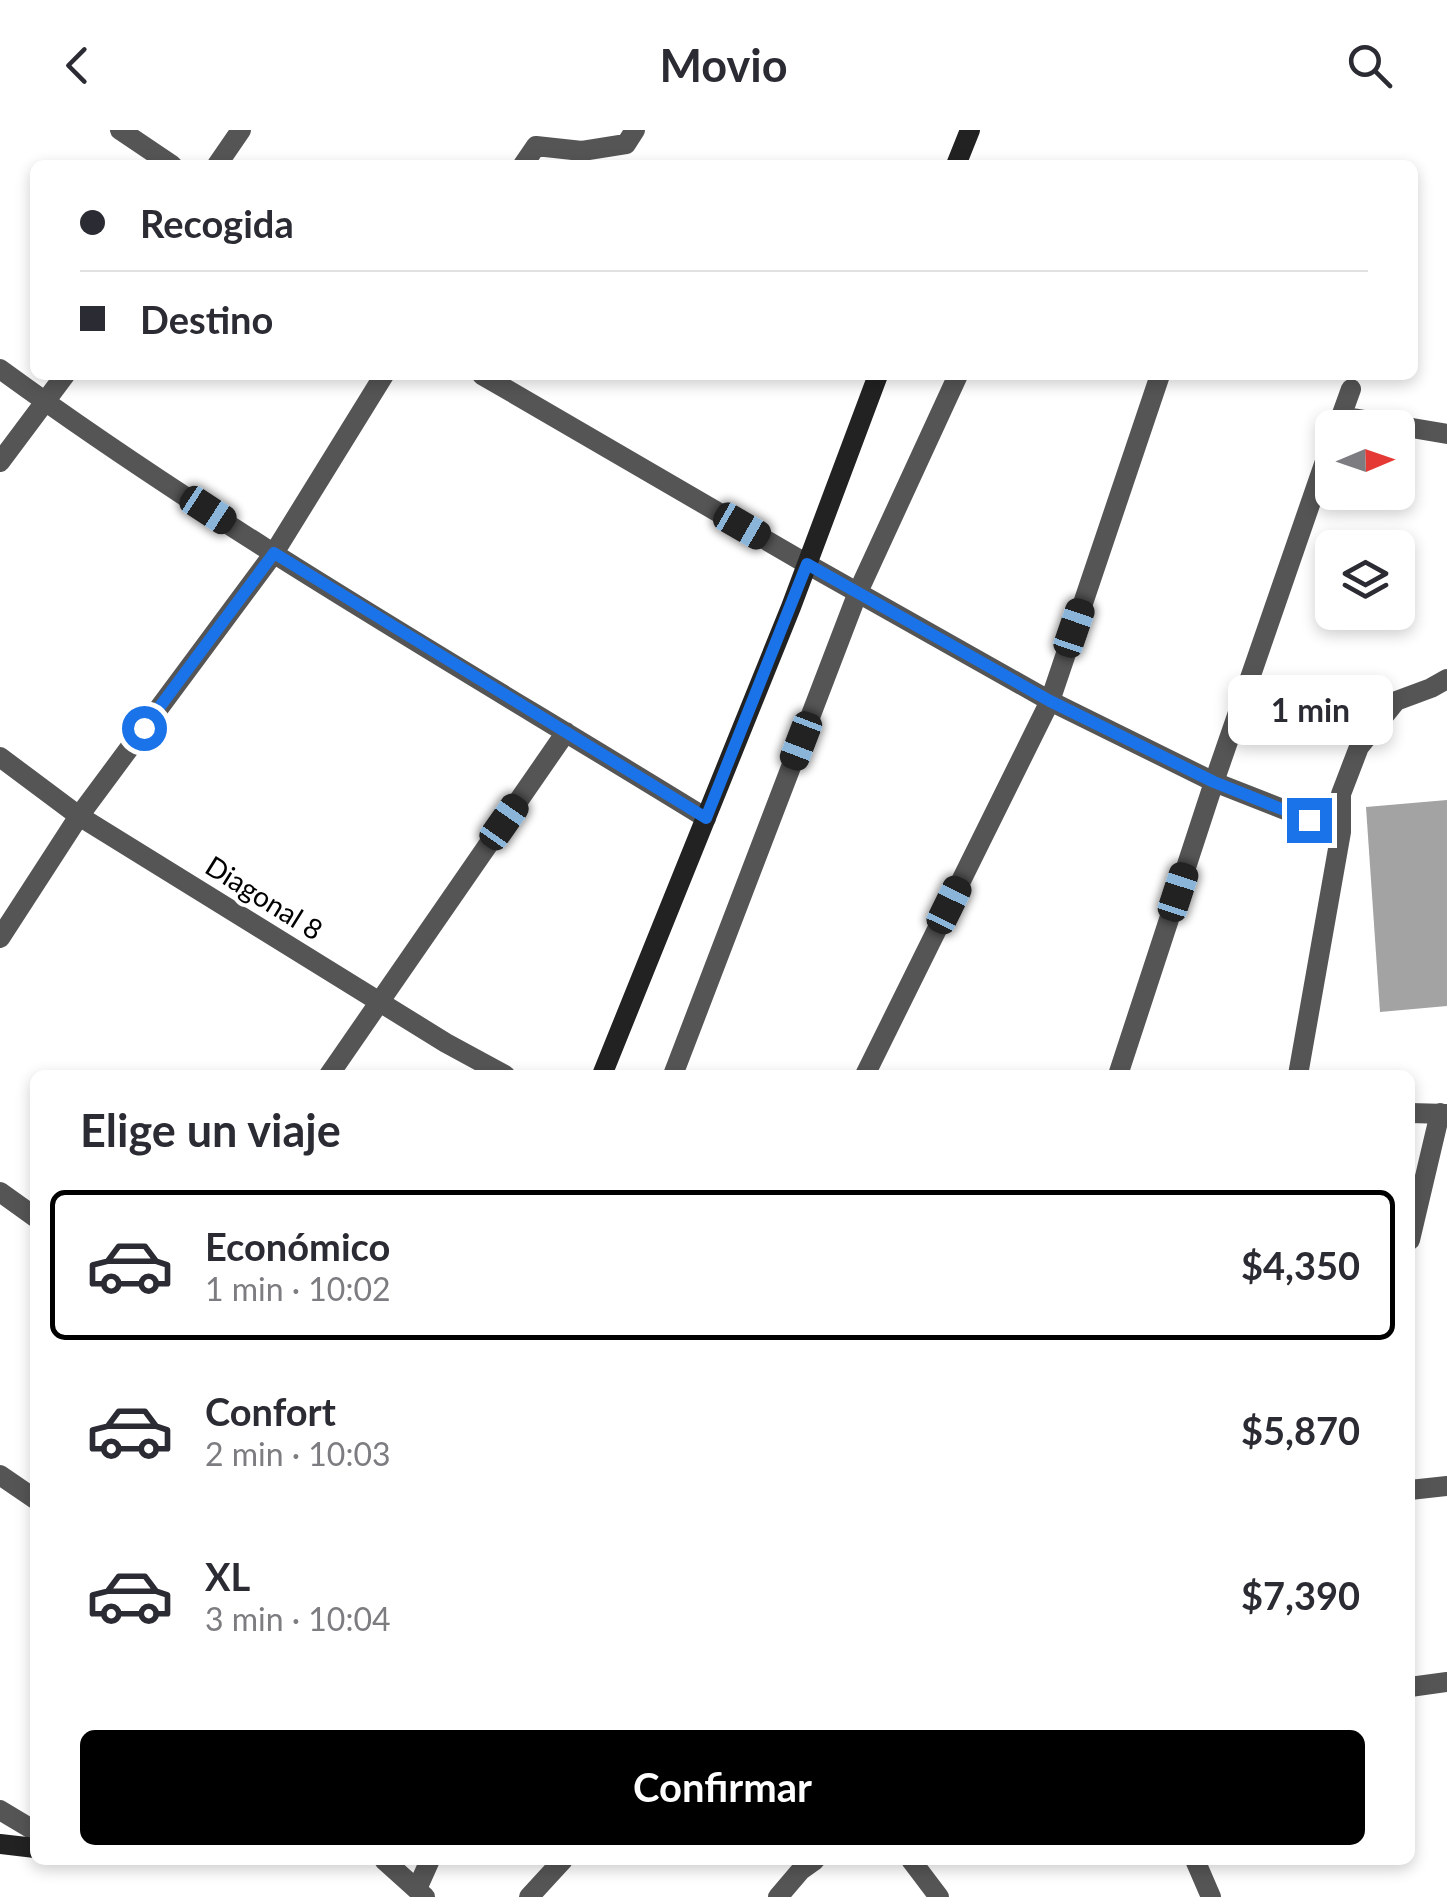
<!DOCTYPE html>
<html lang="es">
<head>
<meta charset="utf-8">
<style>
  body { margin:0; font-family:Lato,sans-serif; background:#f7f7f7; color:#2b2b33; height:100vh; display:flex; flex-direction:column; font-size:38px; white-space:nowrap }
  * { box-sizing:border-box; margin:0 }
  p { font-size:32px; color:#7c7c81 }
  .icon { flex:none; width:55px; height:55px; fill:none; stroke:currentColor; stroke-width:2; stroke-linecap:round; stroke-linejoin:round }
  .map { position:relative; flex:1; overflow:hidden }
  .side { position:absolute; left:30px; top:940px; width:1385px; height:795px; display:flex; flex-direction:column; background:#fff; border-radius:15px; box-shadow:0 5px 15px #0003 }
  .side>* { flex:none }
  .top-card { position:absolute; left:30px; top:30px; width:1388px; height:220px; border-radius:15px; box-shadow:0 5px 15px #0003; display:grid; align-content:center; height:220px; padding:0 50px; background:#fff }
  .needle { width:65px; rotate:88deg }
  .buttons { position:absolute; left:1315px; top:280px; display:grid; gap:20px }
  .buttons a { display:grid; place-items:center; width:100px; height:100px; border-radius:15px; background:#fff; box-shadow:0 5px 15px #0003; font-size:50px }
  .end { position:absolute; width:45px; height:45px; margin:-22px; border:12px solid #1a73e8; background:#fff; box-shadow:0 0 0 5px #fff }
  .from { border-radius:50% }
  .bubble { position:absolute; height:70px; border-radius:15px; background:#fff; box-shadow:0 5px 15px #0003; font-size:32px; font-weight:700; line-height:70px; text-align:center }
  .car { position:absolute; width:30px; height:60px; margin:-30px -15px; border-radius:12px; box-shadow:0 0 8px 2px #0007; background:linear-gradient(#222 24%,#8ab4d8 0 40%,#222 0 76%,#8ab4d8 0 86%,#222 0) }
  .top-card b { display:flex; align-items:center; gap:35px; height:95px; font-size:38px }
  .top-card b+b { border-top:2px solid #e1e1e2 }
  .top-card i { width:25px; height:25px; background:#2b2b33 }
  ul { padding:0; list-style:none }
  li { display:flex; align-items:center; gap:30px; height:150px; margin:0 20px 15px; padding:0 30px; border:5px solid transparent; border-radius:15px }
  li div { flex:1 }
  li b { display:block; font-size:38px }
  li em { font-style:normal; font-weight:700 }
  li.on { border-color:#000 }
  li>.icon { width:90px; height:90px; stroke-width:1.5 }
  h2 { padding:0 50px; font-size:45px; line-height:120px }
  .cta { display:flex; gap:20px; margin-top:auto; padding:20px 50px }
  .cta a { flex:1; height:115px; border-radius:15px; background:#000; color:#fff; font-size:40px; font-weight:700; line-height:115px; text-align:center }
  header { display:flex; justify-content:space-between; align-items:center; height:130px; padding:0 50px; background:#fff; font-size:45px; font-weight:700 }
  .map>svg:first-child { display:block }
  .water { fill:#a3a3a3 }
  .lines { fill:none; stroke-linecap:round; stroke-linejoin:round }
  .street { stroke:#555; stroke-width:20 }
  .secondary { stroke:#222; stroke-width:20 }
  .route { stroke:#1a73e8; stroke-width:12 }
  .labels { text-anchor:middle; stroke-width:8; stroke-linejoin:round; paint-order:stroke }
  .street-label { font-size:28px; fill:#000; stroke:#fff }
</style>
</head>
<body>
<header><svg class="icon" aria-label="back" viewBox="0 0 24 24"><path d="M15 5l-7 7 7 7"/></svg>Movio<svg class="icon" aria-label="search" viewBox="0 0 24 24"><circle cx="10" cy="10" r="6"/><path d="M15 15l6 6"/></svg></header>
<div class="map">
<svg width="1447" height="1767" viewBox="0 0 1447 1767">
  <rect width="100%" height="100%" fill="#fff"/>
  <path class="water" d="M1447 670V876L1380 882 1366 677Z"/>
  <g class="lines">
    <path class="street" d="M120 0 172 35
      M217 35 241 0
      M523 35 536 16 582 21 626 14 635 0
      M0 239C225 403 469 542 706 688
      M482 245 807 434 1050 571 1214 652 1341 702
      M1341 286 1447 304
      M1338 295 1351 259
      M0 332 65 245
      M0 627 79 686 446 913 505 945
      M0 808 79 686 274 423 384 245
      M329 945 566 602
      M673 945 858 462 958 245
      M865 945 1050 571 1160 245
      M1118 945 1214 652 1332 311
      M1298 945 1341 702V664L1359 617 1396 571 1431 558 1447 549
      M1410 983 1447 984
      M0 1062 35 1087
      M1410 1110 1440 983
      M0 1345 35 1369
      M1410 1360 1447 1356
      M1410 1557 1447 1552
      M0 1680 35 1701
      M384 1730 425 1767
      M911 1730 939 1767
      M1195 1730 1211 1767
      M417 1759 430 1730
      M529 1767 563 1730
      M778 1767 801 1740 815 1730"/>
    <path class="secondary" d="M956 35 970 0
      M602 945 791 477 878 245
      M0 1714 35 1718"/>
  </g>
  <g class="lines">
    <path class="route" d="M144 598 274 423 706 688 807 434 1050 571 1214 652 1309 690"/>
  </g>
  <g class="labels">
    <g class="street-label">
      <text transform="translate(264 768) rotate(32)" y="10">Diagonal 8</text>
    </g>
  </g>
</svg>
<div class="buttons">
<a><svg class="needle" viewBox="-14 -14 28 28"><path d="M0-13l5 13h-10z" fill="#e53935"/><path d="M0 13l5-13h-10z" fill="#7c7c81"/></svg></a>
<a><svg class="icon" aria-label="layers" viewBox="0 0 24 24"><path d="M12 4l9 5-9 5-9-5zM3 14l9 5 9-5"/></svg></a>
</div>
<i class="end from" style="left:144px;top:598px"></i>
<i class="end" style="left:1309px;top:690px"></i>
<div class="bubble" style="left:1228px;top:545px;width:165px">1 min</div>
<i class="car" style="left:208px;top:380px;rotate:123deg"></i>
<i class="car" style="left:742px;top:396px;rotate:120deg"></i>
<i class="car" style="left:1074px;top:498px;rotate:19deg"></i>
<i class="car" style="left:801px;top:611px;rotate:201deg"></i>
<i class="car" style="left:504px;top:692px;rotate:35deg"></i>
<i class="car" style="left:1178px;top:762px;rotate:18deg"></i>
<i class="car" style="left:949px;top:775px;rotate:26deg"></i>
<div class="top-card">
<b><i class="from"></i>Recogida</b>
<b><i></i>Destino</b>
</div>
<section class="side">
<h2>Elige un viaje</h2>
<ul>
<li class="on"><svg class="icon" aria-label="car" viewBox="0 0 24 24"><path d="M5 17H2v-5l4-1 3-4h7l3 4 3 1v5h-3M9 17h6M6 11h13"/><circle cx="7" cy="17" r="2"/><circle cx="17" cy="17" r="2"/></svg><div><b>Económico</b><p>1 min · 10:02</p></div><em>$4,350</em></li>
<li><svg class="icon" aria-label="car" viewBox="0 0 24 24"><path d="M5 17H2v-5l4-1 3-4h7l3 4 3 1v5h-3M9 17h6M6 11h13"/><circle cx="7" cy="17" r="2"/><circle cx="17" cy="17" r="2"/></svg><div><b>Confort</b><p>2 min · 10:03</p></div><em>$5,870</em></li>
<li><svg class="icon" aria-label="car" viewBox="0 0 24 24"><path d="M5 17H2v-5l4-1 3-4h7l3 4 3 1v5h-3M9 17h6M6 11h13"/><circle cx="7" cy="17" r="2"/><circle cx="17" cy="17" r="2"/></svg><div><b>XL</b><p>3 min · 10:04</p></div><em>$7,390</em></li>
</ul>
<div class="cta"><a>Confirmar</a></div>
</section>
</div>
</body>
</html>
